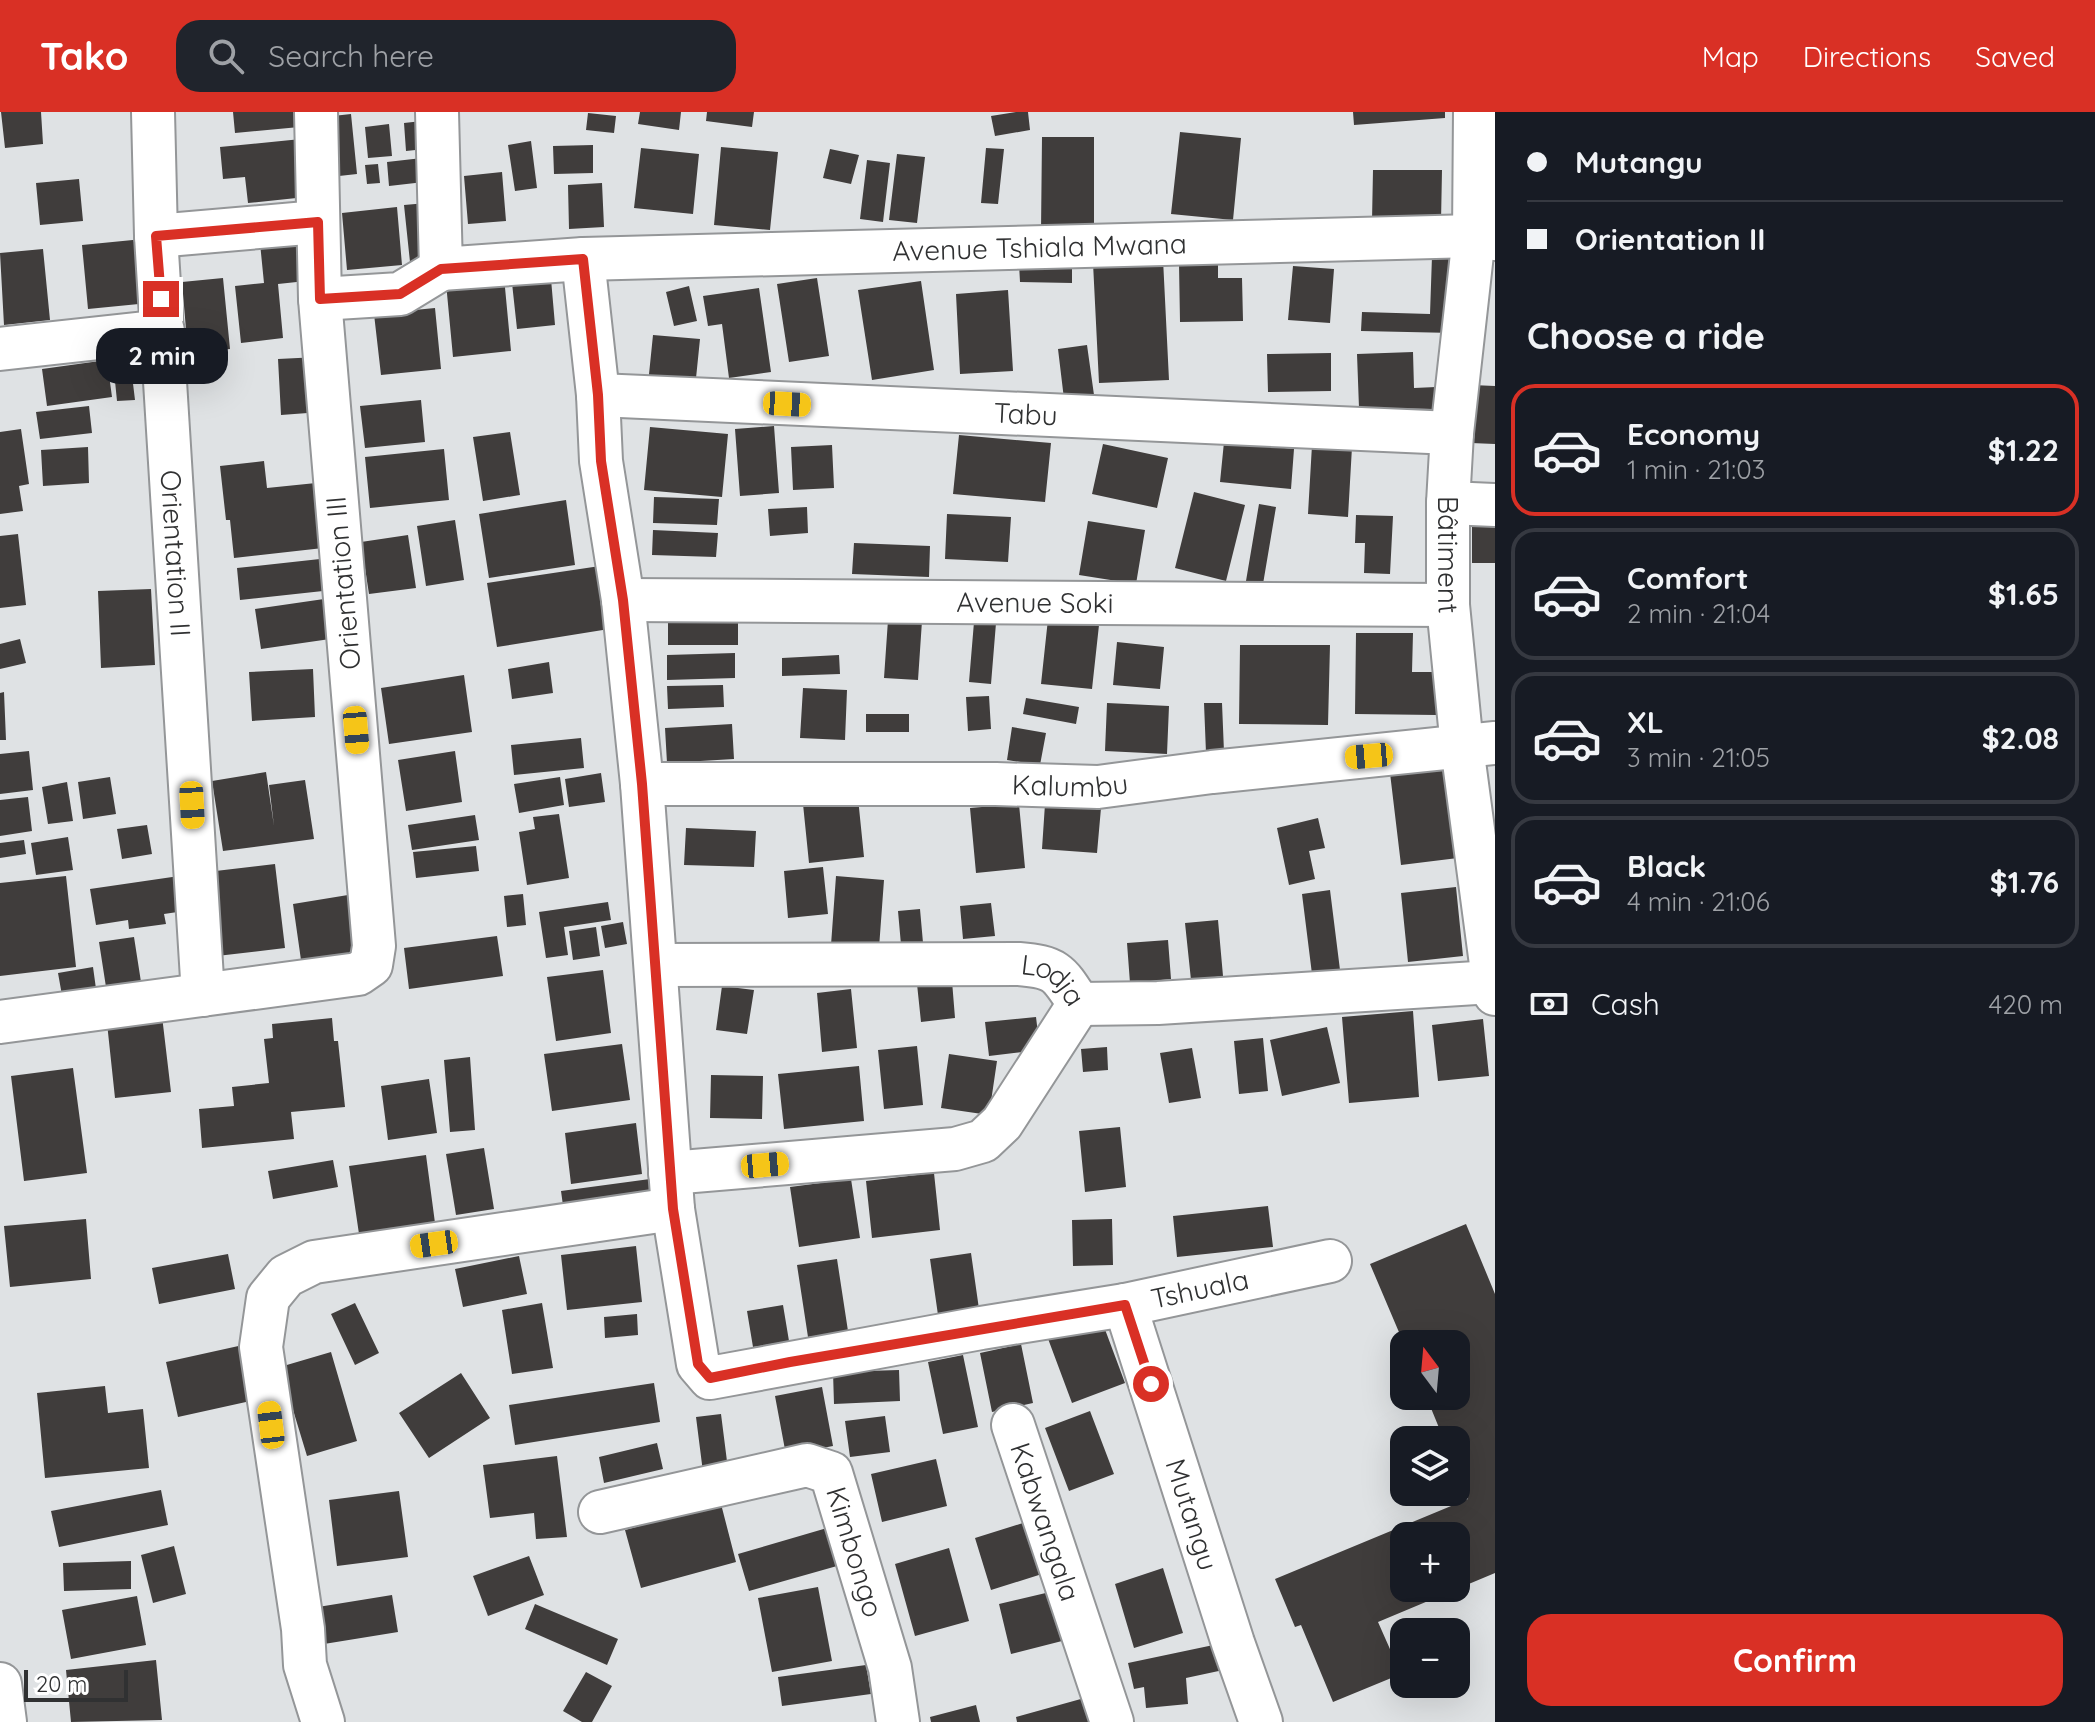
<!DOCTYPE html>
<html lang="en">
<head>
<meta charset="utf-8">
<style>
  body { margin:0; font-family:Quicksand,sans-serif; background:#20242c; color:#f1f3f6; height:100vh; display:flex; flex-direction:column; font-size:30px; white-space:nowrap }
  * { box-sizing:border-box; margin:0 }
  p { font-size:26px; color:#9ea1a6 }
  .icon { flex:none; width:44px; height:44px; fill:none; stroke:currentColor; stroke-width:2; stroke-linecap:round; stroke-linejoin:round }
  .map { position:relative; flex:1; overflow:hidden }
  .drawer { display:flex; flex-direction:column; background:#171b24; width:600px }
  .drawer>* { flex:none }
  .hud { display:grid; align-content:center; height:176px; padding:0 32px; background:#171b24 }
  .needle { width:52px; rotate:344deg }
  .fabs { position:absolute; left:1390px; top:1218px; display:grid; gap:16px }
  .fabs a { display:grid; place-items:center; width:80px; height:80px; border-radius:16px; background:#171b24; box-shadow:0 8px 32px #0002; font-size:40px }
  .scale { position:absolute; left:24px; bottom:20px; width:104px; box-sizing:border-box; padding-left:8px; border:4px solid #303132; border-top:0; font-size:22px; line-height:28px; white-space:nowrap; color:#303132; -webkit-text-stroke:6px #fff; paint-order:stroke }
  .end { position:absolute; width:36px; height:36px; margin:-18px; border:10px solid #d93025; background:#fff; box-shadow:0 0 0 4px #fff }
  .from { border-radius:50% }
  .bubble { position:absolute; height:56px; border-radius:24px; background:#171b24; box-shadow:0 8px 32px #0002; font-size:26px; font-weight:700; line-height:56px; text-align:center }
  .car { position:absolute; width:24px; height:48px; margin:-24px -12px; border-radius:10px; box-shadow:0 0 6px 2px #0007; background:linear-gradient(#f5c518 24%,#345 0 40%,#f5c518 0 76%,#345 0 86%,#f5c518 0) }
  .hud b { display:flex; align-items:center; gap:28px; height:76px; font-size:30px }
  .hud b+b { border-top:2px solid #363941 }
  .hud i { width:20px; height:20px; background:#f1f3f6 }
  ul { padding:0; list-style:none }
  li { display:flex; align-items:center; gap:24px; height:132px; margin:0 16px 12px; padding:0 16px; border:4px solid #363941; border-radius:24px }
  li div { flex:1 }
  li b { display:block; font-size:30px }
  li em { font-style:normal; font-weight:700 }
  li.current { border-color:#d93025 }
  li>.icon { width:72px; height:72px; stroke-width:1.5 }
  h2 { padding:0 32px; font-size:36px; line-height:96px }
  .pay { display:flex; align-items:center; gap:20px; height:88px; padding:0 32px; font-size:30px }
  .pay p { margin-inline-start:auto }
  .primary-button { display:flex; gap:16px; margin-top:auto; padding:16px 32px }
  .primary-button a { flex:1; height:92px; border-radius:24px; background:#d93025; color:#fff; font-size:32px; font-weight:700; line-height:92px; text-align:center }
  header { display:flex; align-items:center; gap:48px; box-sizing:border-box; height:112px; padding:0 40px; background:#d93025; color:#fff }
  header strong { font-size:38px }
  nav { display:flex; gap:44px; margin-inline-start:auto; font-size:28px }
  .search { width:560px; height:72px; background:#20242c; display:flex; align-items:center; gap:20px; box-sizing:border-box; padding:0 28px; border-radius:24px; color:#9ea1a6; font-size:30px }
  main { display:flex; flex:1; min-height:0 }
  .map>svg:first-child { display:block }
  .building { fill:#403d3c; fill-rule:evenodd }
  .lines { fill:none; stroke-linecap:round; stroke-linejoin:round }
  .street-casing { stroke:#949698; stroke-width:46 }
  .street { stroke:#fff; stroke-width:42 }
  .route { stroke:#d93025; stroke-width:10 }
  .labels { text-anchor:middle; stroke-width:8; stroke-linejoin:round; paint-order:stroke }
  .street-label { font-size:28px; fill:#303132; stroke:#fff }
</style>
</head>
<body>
<header>
<strong>Tako</strong>
<div class="search"><svg class="icon" aria-label="search" viewBox="0 0 24 24"><circle cx="10" cy="10" r="6"/><path d="M15 15l6 6"/></svg>Search here</div>
<nav><a>Map</a><a>Directions</a><a>Saved</a></nav>
</header>
<main>
<div class="map">
<svg width="1495" height="1610" viewBox="0 0 1495 1610">
  <rect width="100%" height="100%" fill="#dfe2e4"/>
  <path class="building" d="M1 0H41L43 32 5 36Z
    M233 0H308L310 14 235 21Z
    M640 0H681L679 18 638 12Z
    M707 0H754L752 15 706 9Z
    M1016 0H1028L1030 18 995 24 991 4Z
    M1353 0H1445V6L1354 13Z
    M588 1 616 4 614 21 586 18Z
    M351 2 357 62 339 64 333 4Z
    M422 9 425 37 406 39 404 11Z
    M389 12 392 44 368 46 365 15Z
    M1180 20 1241 26 1233 108 1171 102Z
    M1042 25H1094V119H1041Z
    M301 27 306 85 248 91 245 65 223 67 220 35Z
    M531 29 537 76 515 79 508 33Z
    M593 33V61L554 62 553 34Z
    M721 35 778 40 770 118 714 113Z
    M641 36 699 42 693 102 634 96Z
    M986 36 1004 37 998 92 981 91Z
    M830 37 859 43 851 72 823 66Z
    M897 42 925 45 917 111 889 108Z
    M422 46 424 70 389 74 387 50Z
    M867 48 890 51 883 110 860 107Z
    M378 52 380 71 367 72 365 53Z
    M1373 58H1442L1441 110 1372 109Z
    M502 60 506 109 468 112 464 64Z
    M79 67 83 109 40 113 36 71Z
    M602 71 604 115 569 117 568 73Z
    M427 91 432 148 410 150 404 93Z
    M397 95 402 153 347 158 342 101Z
    M302 126 306 169 278 172 283 226 241 231 235 174 264 171 260 131Z
    M143 127 149 191 88 197 82 133Z
    M43 137 50 208 4 213 0 141Z
    M1432 144 1455 145 1454 221 1361 219 1362 200 1430 202Z
    M1163 147 1169 268 1099 271 1093 151Z
    M1218 151V166H1242L1243 209 1180 210 1179 152Z
    M1019 152H1072V171L1020 170Z
    M1293 154 1334 157 1330 211 1288 208Z
    M504 165 511 239 453 245 446 171Z
    M223 166 230 237 188 241 182 170Z
    M817 166 829 244 789 250 777 172Z
    M551 167 555 213 517 217 512 171Z
    M921 169 934 258 872 268 858 178Z
    M689 174 697 209 674 214 666 180Z
    M759 176 771 260 729 266 722 212 708 214 703 184Z
    M1008 178 1013 259 960 262 956 182Z
    M435 196 441 257 381 263 374 202Z
    M653 223 700 227 695 276 648 272Z
    M1087 233 1094 283 1064 287 1058 237Z
    M1413 240 1414 276 1436 275V297L1359 296 1357 242Z
    M1331 241V279L1268 280 1267 242Z
    M318 245 321 300 281 303 278 247Z
    M130 247 135 288 117 289 113 249Z
    M107 248 112 285 47 294 42 257Z
    M1472 273 1495 274V332L1471 331Z
    M421 288 425 330 365 336 360 294Z
    M89 294 92 321 40 327 36 300Z
    M774 314 779 381 740 384 735 317Z
    M650 315 728 322 722 385 644 378Z
    M21 317 29 372 19 374 23 399 0 402V320Z
    M510 320 520 383 483 389 473 325Z
    M959 323 1051 331 1045 390 953 382Z
    M1224 330 1294 337 1291 377 1220 370Z
    M1103 332 1168 346 1157 396 1092 382Z
    M832 333 834 376 793 378 791 335Z
    M1312 333 1352 335 1348 405 1308 402Z
    M88 335 89 371 43 374 41 338Z
    M444 337 449 388 370 396 365 345Z
    M264 349 267 376 316 371 323 436 234 446 230 408H226L220 354Z
    M1194 380 1245 393 1226 469 1175 456Z
    M654 385 719 387 717 413 653 411Z
    M566 388 575 453 489 466 479 402Z
    M1259 392 1276 395 1263 472 1246 469Z
    M807 395 808 421 770 424 768 397Z
    M947 402 1011 405 1008 450 945 447Z
    M1356 403 1393 404 1390 462 1364 461 1365 431H1355Z
    M455 408 464 468 426 474 417 414Z
    M1088 409 1145 418 1136 472 1079 463Z
    M1472 410H1495V451H1472Z
    M653 418 718 421 716 445 652 443Z
    M18 422 26 493 0 496V424Z
    M408 423 416 476 369 482 361 430Z
    M854 431 930 434 929 465 852 462Z
    M320 447 323 479 240 488 237 456Z
    M600 454 609 517 497 535 487 471Z
    M151 477 155 553 101 556 98 479Z
    M324 487 330 527 261 537 255 497Z
    M1048 507 1099 513 1092 577 1041 572Z
    M668 508 738 509V533H668Z
    M888 508 922 509 918 568 884 566Z
    M974 510 996 511 991 572 969 570Z
    M1356 521H1413L1412 560H1437L1436 603 1355 602Z
    M20 527 26 551 0 557V532Z
    M1117 530 1164 535 1160 577 1113 573Z
    M1240 533H1330L1328 613 1239 612Z
    M735 541V566L667 568V543Z
    M839 543 840 562 782 564V546Z
    M549 550 553 581 512 587 508 557Z
    M313 557 315 605 252 609 249 560Z
    M464 563 472 620 389 632 381 576Z
    M723 573 724 595 668 597 667 574Z
    M803 576 847 578 845 628 800 626Z
    M4 580 6 628H0V581Z
    M989 584 991 617 968 619 966 585Z
    M1026 586 1079 595 1076 612 1023 602Z
    M1107 591 1169 594 1167 642 1105 639Z
    M1204 591H1222L1224 640 1206 641Z
    M866 602H909V620H866Z
    M732 612 734 647 667 651 665 616Z
    M1012 615 1046 621 1040 653 1007 648Z
    M581 626 584 656 514 663 511 633Z
    M29 639 33 678 0 682V642Z
    M455 639 462 690 406 699 398 648Z
    M1456 653 1466 745 1401 753 1390 661Z
    M266 660 274 714 269 673 305 668 314 727 223 739 212 669Z
    M601 661 605 690 569 695 565 667Z
    M110 665 116 702 83 707 78 670Z
    M560 665 564 693 519 701 514 672Z
    M67 670 73 709 48 712 42 675Z
    M28 685 32 719 0 724V688Z
    M858 686 864 745 809 751 803 692Z
    M1019 692 1025 756 976 761 970 696Z
    M1045 692 1101 696 1097 741 1042 737Z
    M559 702 569 766 527 773 519 720 535 717 533 705Z
    M475 703 479 728 412 738 408 713Z
    M1318 706 1325 736 1309 739 1315 767 1289 773 1277 716Z
    M147 713 152 742 122 747 117 717Z
    M686 716 756 719 754 755 684 753Z
    M68 725 73 758 36 763 31 731Z
    M24 728 26 742 0 746V731Z
    M476 734 479 759 416 766 413 740Z
    M275 752 285 836 217 844 207 760Z
    M823 755 828 802 788 806 784 759Z
    M186 763 191 798 164 802 166 812 129 817 128 808 96 813 90 777Z
    M66 764 76 855 0 864V771Z
    M836 764 884 768 879 836 831 833Z
    M1456 775 1463 844 1408 850 1401 781Z
    M1330 778 1340 858 1312 862 1302 782Z
    M523 782 526 813 507 815 504 784Z
    M348 783 358 847 302 855 293 792Z
    M608 790 611 808 564 815 568 843 546 846 539 800Z
    M991 791 995 824 963 827 960 794Z
    M920 797 924 842 902 844 898 799Z
    M1218 808 1223 864 1191 868 1185 811Z
    M623 810 627 832 605 836 601 814Z
    M596 815 600 844 573 848 569 819Z
    M497 824 503 864 409 877 404 836Z
    M134 825 141 870 106 875 99 830Z
    M1168 828 1171 867 1130 871 1127 831Z
    M93 855 97 884 63 889 58 861Z
    M603 858 611 921 556 929 547 865Z
    M952 869 955 906 921 910 917 872Z
    M722 874 754 878 747 922 716 918Z
    M851 877 857 936 822 940 817 881Z
    M1413 899 1419 985 1349 991 1342 905Z
    M162 904 171 980 115 986 107 911Z
    M1036 905 1040 938 989 944 985 910Z
    M332 906 334 929H338L345 995 291 1000 294 1027 202 1036 199 997 234 994 232 975 269 971 264 927 273 926 272 912Z
    M1483 907 1489 964 1438 969 1432 913Z
    M1327 915 1340 971 1282 984 1270 928Z
    M1263 926 1268 979 1239 982 1234 929Z
    M622 932 630 988 552 999 544 942Z
    M917 934 923 993 884 997 878 938Z
    M1107 935 1108 958 1083 960 1081 937Z
    M1192 936 1201 986 1169 991 1160 941Z
    M949 942 997 949 989 1003 941 996Z
    M470 945 475 1018 450 1020 444 948Z
    M859 954 864 1009 784 1017 778 962Z
    M73 956 87 1061 24 1069 11 964Z
    M711 963 763 964 762 1007 710 1006Z
    M429 967 437 1021 388 1028 381 974Z
    M636 1011 642 1062 571 1072 565 1021Z
    M1120 1015 1126 1075 1085 1080 1079 1019Z
    M484 1036 494 1097 456 1103 446 1042Z
    M426 1043 435 1111 359 1122 349 1054Z
    M333 1048 338 1075 273 1087 268 1059Z
    M934 1061 940 1118 872 1126 866 1069Z
    M650 1067 654 1096 565 1108 561 1079Z
    M851 1067 860 1126 799 1135 790 1075Z
    M1268 1094 1273 1135 1177 1145 1173 1104Z
    M86 1107 91 1167 10 1175 4 1114Z
    M1112 1107 1113 1153 1073 1154 1072 1108Z
    M1466 1112 1495 1182V1461L1378 1510 1401 1562 1333 1590 1301 1513 1295 1515 1275 1467 1468 1387 1456 1357V1328H1444L1426 1284H1456V1232H1404L1370 1152ZM1404 1424H1456V1476H1404Z
    M636 1134 642 1190 567 1198 561 1143Z
    M971 1141 979 1197 938 1203 930 1147Z
    M228 1142 235 1177 159 1192 152 1156Z
    M519 1144 527 1182 463 1195 455 1157Z
    M837 1147 848 1219 808 1225 797 1153Z
    M355 1191 379 1241 355 1253 331 1202Z
    M542 1191 553 1256 512 1262 502 1198Z
    M783 1193 789 1229 753 1235 747 1199Z
    M637 1202 638 1223 605 1226 604 1205Z
    M1100 1204 1125 1271 1072 1291 1047 1224Z
    M1021 1232 1033 1291 992 1300 980 1241Z
    M243 1233 255 1288 178 1305 166 1250Z
    M331 1240 357 1329 307 1344 280 1255Z
    M963 1243 978 1315 943 1322 928 1250Z
    M899 1258 900 1289 834 1292 833 1260Z
    M461 1261 490 1306 429 1346 399 1301Z
    M654 1271 660 1310 515 1333 509 1293Z
    M105 1274 108 1301 143 1297 149 1356 45 1366 37 1281Z
    M822 1275 833 1334 786 1343 775 1284Z
    M1090 1299 1114 1362 1069 1379 1045 1316Z
    M721 1302 730 1373 705 1376 696 1305Z
    M885 1304 890 1340 850 1345 845 1309Z
    M657 1331 663 1357 604 1371 599 1345Z
    M557 1344 567 1425 536 1427 534 1401 490 1406 483 1353Z
    M936 1347 947 1394 882 1410 871 1362Z
    M161 1378 168 1413 59 1435 51 1399Z
    M399 1379 408 1445 337 1454 329 1388Z
    M721 1392 736 1450 641 1476 625 1418Z
    M1026 1410 1042 1462 991 1478 975 1426Z
    M827 1416 837 1454 749 1479 738 1442Z
    M174 1434 186 1482 153 1491 141 1443Z
    M949 1436 969 1509 915 1524 895 1452Z
    M529 1444 544 1483 488 1504 473 1464Z
    M131 1449V1477L64 1479 63 1451Z
    M1163 1456 1183 1521 1134 1536 1115 1472Z
    M818 1475 832 1549 772 1560 758 1486Z
    M1050 1480 1062 1529 1011 1542 999 1492Z
    M392 1483 398 1520 324 1532 318 1495Z
    M137 1484 146 1533 71 1547 62 1498Z
    M535 1492 618 1527 607 1553 525 1517Z
    M1223 1531 1228 1557 1186 1566 1188 1592 1146 1596 1144 1575 1134 1577 1128 1551Z
    M156 1548 162 1608 71 1610 66 1558Z
    M866 1553 871 1582 782 1594 778 1565Z
    M586 1560 612 1574 592 1610H582L563 1599Z
    M1088 1585 1094 1610H1017L1016 1605Z
    M976 1593 980 1610H931L930 1605Z"/>
  <g class="lines">
    <g class="street-casing">
      <g id="street">
        <path id="s1" d="M153 0 156 124 203 883"/>
        <path id="s2" d="M437 0 441 157 583 147 1474 124 1495 127"/>
        <path id="s3" d="M1475 0 1474 124 1452 321 1448 391V493L1462 635 1495 882"/>
        <path d="M156 124 318 110"/>
        <path id="s4" d="M583 147 598 283 601 349 623 488 642 672 673 1097 698 1252 710 1266 981 1216 1125 1193 1330 1149"/>
        <path d="M320 187 400 182 441 157"/>
        <path d="M0 237 163 219"/>
        <path id="s5" d="M598 283 1452 321"/>
        <path d="M1448 391 1495 393"/>
        <path id="s6" d="M623 488 1448 493"/>
        <path id="s7" d="M642 672H996L1098 675 1212 660 1495 631"/>
        <path id="s8" d="M656 853 1019 852C1057 855 1059 861 1079 892L1158 891 1492 870"/>
        <path d="M0 910 358 862 371 853 374 834 320 187 316 0"/>
        <path d="M670 1061 955 1037 983 1029 1002 1011 1079 892"/>
        <path id="s9" d="M1125 1193 1233 1531 1261 1610"/>
        <path id="s10" d="M1013 1313 1112 1610"/>
        <path id="s11" d="M600 1400 807 1353 831 1361 890 1556 898 1610"/>
        <path d="M0 1572 5 1610"/>
        <path d="M323 1610 305 1553 303 1517 261 1235 268 1186 286 1164 314 1150 673 1097"/>
      </g>
    </g>
    <use href="#street" class="street"/>
  </g>
  <g class="lines">
    <path class="route" d="M161 187 156 124 318 110 320 187 400 182 441 157 583 147 598 283 601 349 623 488 642 672 673 1097 698 1252 710 1266 790 1250 1125 1193 1151 1272"/>
  </g>
  <g class="labels">
    <g class="street-label">
      <text dy="10" stroke="none"><textPath href="#s2" startOffset="756">Avenue Tshiala Mwana</textPath></text>
      <text dy="10" stroke="none"><textPath href="#s5" startOffset="428">Tabu</textPath></text>
      <text dy="10" stroke="none"><textPath href="#s1" startOffset="442">Orientation II</textPath></text>
      <text dy="10" stroke="none"><textPath href="#s3" startOffset="444">Bâtiment</textPath></text>
      <text transform="translate(343 471) rotate(-95)" y="10">Orientation III</text>
      <text dy="10" stroke="none"><textPath href="#s6" startOffset="412">Avenue Soki</textPath></text>
      <text dy="10" stroke="none"><textPath href="#s7" startOffset="428">Kalumbu</textPath></text>
      <text dy="10" stroke="none"><textPath href="#s8" startOffset="402">Lodja</textPath></text>
      <text dy="10" stroke="none"><textPath href="#s4" startOffset="1628">Tshuala</textPath></text>
      <text dy="10" stroke="none"><textPath href="#s9" startOffset="220">Mutangu</textPath></text>
      <text dy="10" stroke="none"><textPath href="#s10" startOffset="102">Kabwangala</textPath></text>
      <text dy="10" stroke="none"><textPath href="#s11" startOffset="320">Kimbongo</textPath></text>
    </g>
  </g>
</svg>
<div class="fabs">
<a><svg class="needle" viewBox="-14 -14 28 28"><path d="M0-13l5 13h-10z" fill="#e53935"/><path d="M0 13l5-13h-10z" fill="#9ea1a6"/></svg></a>
<a><svg class="icon" aria-label="layers" viewBox="0 0 24 24"><path d="M12 4l9 5-9 5-9-5zM3 14l9 5 9-5"/></svg></a>
<a>+</a>
<a>−</a>
</div>
<div class="scale">20 m</div>
<i class="end from" style="left:1151px;top:1272px"></i>
<i class="end" style="left:161px;top:187px"></i>
<div class="bubble" style="left:96px;top:216px;width:132px">2 min</div>
<i class="car" style="left:787px;top:292px;rotate:93deg"></i>
<i class="car" style="left:356px;top:618px;rotate:175deg"></i>
<i class="car" style="left:1369px;top:644px;rotate:265deg"></i>
<i class="car" style="left:192px;top:693px;rotate:177deg"></i>
<i class="car" style="left:765px;top:1053px;rotate:85deg"></i>
<i class="car" style="left:434px;top:1132px;rotate:262deg"></i>
<i class="car" style="left:271px;top:1313px;rotate:353deg"></i>
</div>
<section class="drawer">
<div class="hud">
<b><i class="from"></i>Mutangu</b>
<b><i></i>Orientation II</b>
</div>
<h2>Choose a ride</h2>
<ul>
<li class="current"><svg class="icon" aria-label="car" viewBox="0 0 24 24"><path d="M5 17H2v-5l4-1 3-4h7l3 4 3 1v5h-3M9 17h6M6 11h13"/><circle cx="7" cy="17" r="2"/><circle cx="17" cy="17" r="2"/></svg><div><b>Economy</b><p>1 min · 21:03</p></div><em>$1.22</em></li>
<li><svg class="icon" aria-label="car" viewBox="0 0 24 24"><path d="M5 17H2v-5l4-1 3-4h7l3 4 3 1v5h-3M9 17h6M6 11h13"/><circle cx="7" cy="17" r="2"/><circle cx="17" cy="17" r="2"/></svg><div><b>Comfort</b><p>2 min · 21:04</p></div><em>$1.65</em></li>
<li><svg class="icon" aria-label="car" viewBox="0 0 24 24"><path d="M5 17H2v-5l4-1 3-4h7l3 4 3 1v5h-3M9 17h6M6 11h13"/><circle cx="7" cy="17" r="2"/><circle cx="17" cy="17" r="2"/></svg><div><b>XL</b><p>3 min · 21:05</p></div><em>$2.08</em></li>
<li><svg class="icon" aria-label="car" viewBox="0 0 24 24"><path d="M5 17H2v-5l4-1 3-4h7l3 4 3 1v5h-3M9 17h6M6 11h13"/><circle cx="7" cy="17" r="2"/><circle cx="17" cy="17" r="2"/></svg><div><b>Black</b><p>4 min · 21:06</p></div><em>$1.76</em></li>
</ul>
<div class="pay"><svg class="icon" aria-label="cash" viewBox="0 0 24 24"><path d="M3 7h18v10H3z"/><circle cx="12" cy="12" r="2"/></svg>Cash<p>420 m</p></div>
<div class="primary-button"><a>Confirm</a></div>
</section>
</main>
</body>
</html>
